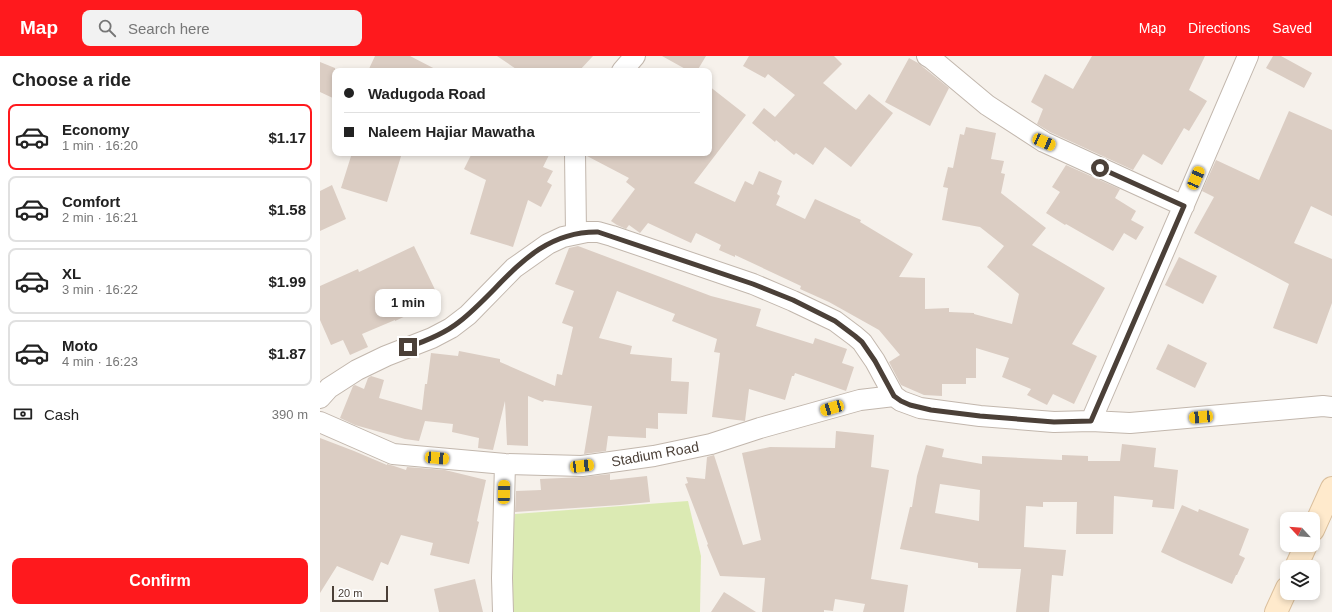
<!DOCTYPE html>
<html lang="en">
<head>
<meta charset="utf-8">
<style>
  body { margin:0; font-family:Arial,sans-serif; background:#f2f2f2; color:#222; height:100vh; display:flex; flex-direction:column; font-size:15px; white-space:nowrap }
  * { box-sizing:border-box; margin:0 }
  p { font-size:13px; color:#767676 }
  .icon { flex:none; width:22px; height:22px; fill:none; stroke:currentColor; stroke-width:2; stroke-linecap:round; stroke-linejoin:round }
  .map { position:relative; flex:1; overflow:hidden }
  .drawer { display:flex; flex-direction:column; background:#fff; width:320px }
  .drawer>* { flex:none }
  .guide { position:absolute; left:12px; top:12px; width:380px; height:88px; border-radius:8px; box-shadow:0 2px 6px #0003; display:grid; align-content:center; height:88px; padding:0 12px; background:#fff }
  .needle { width:26px; rotate:296deg }
  .fabs { position:absolute; left:960px; top:456px; display:grid; gap:8px }
  .fabs a { display:grid; place-items:center; width:40px; height:40px; border-radius:8px; background:#fff; box-shadow:0 2px 6px #0003; font-size:20px }
  .scale { position:absolute; left:12px; bottom:10px; width:56px; box-sizing:border-box; padding-left:4px; border:2px solid #4b4038; border-top:0; font-size:11px; line-height:14px; white-space:nowrap; color:#4b4038; -webkit-text-stroke:3px #fff; paint-order:stroke }
  .end { position:absolute; width:18px; height:18px; margin:-9px; border:5px solid #4b4038; background:#fff; box-shadow:0 0 0 2px #fff }
  .from { border-radius:50% }
  .bubble { position:absolute; height:28px; border-radius:8px; background:#fff; box-shadow:0 2px 6px #0003; font-size:13px; font-weight:700; line-height:28px; text-align:center }
  .car { position:absolute; width:12px; height:24px; margin:-12px -6px; border-radius:5px; box-shadow:0 0 3px 1px #0007; background:linear-gradient(#f5c518 24%,#345 0 40%,#f5c518 0 76%,#345 0 86%,#f5c518 0) }
  .guide b { display:flex; align-items:center; gap:14px; height:38px; font-size:15px }
  .guide b+b { border-top:1px solid #e0e0e0 }
  .guide i { width:10px; height:10px; background:#222 }
  ul { padding:0; list-style:none }
  li { display:flex; align-items:center; gap:12px; height:66px; margin:0 8px 6px; padding:0 4px; border:2px solid #e0e0e0; border-radius:8px }
  li div { flex:1 }
  li b { display:block; font-size:15px }
  li em { font-style:normal; font-weight:700 }
  li.selected { border-color:#ff191d }
  li>.icon { width:36px; height:36px; stroke-width:1.5 }
  h2 { padding:0 12px; font-size:18px; line-height:48px }
  .pay { display:flex; align-items:center; gap:10px; height:44px; padding:0 12px; font-size:15px }
  .pay p { margin-inline-start:auto }
  .action { display:flex; gap:8px; margin-top:auto; padding:8px 12px }
  .action a { flex:1; height:46px; border-radius:8px; background:#ff191d; color:#fff; font-size:16px; font-weight:700; line-height:46px; text-align:center }
  header { display:flex; align-items:center; gap:24px; box-sizing:border-box; height:56px; padding:0 20px; background:#ff191d; color:#fff }
  header strong { font-size:19px }
  nav { display:flex; gap:22px; margin-inline-start:auto; font-size:14px }
  .search { width:280px; height:36px; background:#f2f2f2; display:flex; align-items:center; gap:10px; box-sizing:border-box; padding:0 14px; border-radius:8px; color:#767676; font-size:15px }
  main { display:flex; flex:1; min-height:0 }
  .map>svg:first-child { display:block }
  .green { fill:#dbeab3 }
  .building { fill:#dbcdc3; fill-rule:evenodd }
  .lines { fill:none; stroke-linecap:round; stroke-linejoin:round }
  .street-casing { stroke:#c2b7ad; stroke-width:22 }
  .secondary-casing { stroke:#dabf9c; stroke-width:24 }
  .street { stroke:#fff; stroke-width:20 }
  .secondary { stroke:#ffeacc; stroke-width:22 }
  .route { stroke:#4b4038; stroke-width:5 }
  .labels { text-anchor:middle; stroke-width:4; stroke-linejoin:round; paint-order:stroke }
  .street-label { font-size:14px; fill:#4b4038; stroke:#fff }
</style>
</head>
<body>
<header>
<strong>Map</strong>
<div class="search"><svg class="icon" aria-label="search" viewBox="0 0 24 24"><circle cx="10" cy="10" r="6"/><path d="M15 15l6 6"/></svg>Search here</div>
<nav><a>Map</a><a>Directions</a><a>Saved</a></nav>
</header>
<main>
<section class="drawer">
<h2>Choose a ride</h2>
<ul>
<li class="selected"><svg class="icon" aria-label="car" viewBox="0 0 24 24"><path d="M5 17H2v-5l4-1 3-4h7l3 4 3 1v5h-3M9 17h6M6 11h13"/><circle cx="7" cy="17" r="2"/><circle cx="17" cy="17" r="2"/></svg><div><b>Economy</b><p>1 min · 16:20</p></div><em>$1.17</em></li>
<li><svg class="icon" aria-label="car" viewBox="0 0 24 24"><path d="M5 17H2v-5l4-1 3-4h7l3 4 3 1v5h-3M9 17h6M6 11h13"/><circle cx="7" cy="17" r="2"/><circle cx="17" cy="17" r="2"/></svg><div><b>Comfort</b><p>2 min · 16:21</p></div><em>$1.58</em></li>
<li><svg class="icon" aria-label="car" viewBox="0 0 24 24"><path d="M5 17H2v-5l4-1 3-4h7l3 4 3 1v5h-3M9 17h6M6 11h13"/><circle cx="7" cy="17" r="2"/><circle cx="17" cy="17" r="2"/></svg><div><b>XL</b><p>3 min · 16:22</p></div><em>$1.99</em></li>
<li><svg class="icon" aria-label="car" viewBox="0 0 24 24"><path d="M5 17H2v-5l4-1 3-4h7l3 4 3 1v5h-3M9 17h6M6 11h13"/><circle cx="7" cy="17" r="2"/><circle cx="17" cy="17" r="2"/></svg><div><b>Moto</b><p>4 min · 16:23</p></div><em>$1.87</em></li>
</ul>
<div class="pay"><svg class="icon" aria-label="cash" viewBox="0 0 24 24"><path d="M3 7h18v10H3z"/><circle cx="12" cy="12" r="2"/></svg>Cash<p>390 m</p></div>
<div class="action"><a>Confirm</a></div>
</section>
<div class="map">
<svg width="1012" height="556" viewBox="0 0 1012 556">
  <rect width="100%" height="100%" fill="#f6f1eb"/>
  <path class="green" d="M368 445 381 500 380 556H193L192 482 195 458Z"/>
  <path class="building" d="M55 0H90L119 15H48Z
    M177 0H273L259 15H199Z
    M342 0H386L377 15H369Z
    M429 0H514L522 8 503 27 536 54 549 38 573 57 531 111 505 91 493 109 476 97 474 99 456 84 455 86 432 67 444 52 455 61 475 39 448 18 445 22 423 10Z
    M772 0H885L869 34 887 45 869 75 864 72 842 109 823 98 813 114 730 76 717 68 723 53 711 46 725 18 753 33Z
    M953 0H961L992 17 984 32 946 12Z
    M589 2 598 7 629 32 610 70 565 46Z
    M0 6 15 12V43L0 36Z
    M389 30 426 59 374 127 415 146 425 125 433 129 439 115 462 125 457 138 460 140 456 149 485 163 495 143 541 164 540 166 593 198 579 221 605 222V253L629 252V256L654 257V258L692 268 699 238 667 211 684 190 660 171 622 164 628 132 623 131 628 111 633 112 640 78 644 79 646 71 676 77 671 103 684 105 681 117 685 118 681 137 726 172 712 189 785 232 752 288 777 300 754 348 733 338 727 349 707 339 711 333 682 321 689 302 656 292V322H646V328H622V340L604 339 581 329 569 306 580 299 559 274 509 246 480 233 481 230 415 199V201L399 194 401 189 376 177 371 187 328 167 320 177 309 169 306 173 297 169 291 165 315 133 306 126 309 122 267 100 266 97H389Z
    M969 55 1012 74V160L991 150 974 187 1012 203V247L997 288 953 272 969 228 874 177 894 141 882 135 896 104 939 124Z
    M32 97H82L67 146 21 132Z
    M152 97H230L223 111 233 115 227 126 232 129 221 151 208 144 193 191 150 178 166 124 144 113Z
    M746 109 800 133 795 142 816 155 811 164 824 171 816 184 804 177 793 195 746 168 745 169 726 157 740 136 732 131Z
    M12 129 26 163 0 175V135Z
    M94 190 120 244 75 265V264L42 278 48 291 30 299 23 284 11 289 0 264V230L38 213 39 216Z
    M258 190 391 240 441 253 436 270 493 288 495 282 527 293 522 307 534 311 526 335 475 317 474 320H472L465 344 429 333 425 365 392 361 400 297 394 296 397 283 352 265 355 258 297 235 279 282 312 290 310 298 352 302 351 325 369 326 367 358 338 357V373L326 372V382L288 380 286 395 264 398 272 350 224 344 223 346 208 340V390L187 389 185 345 173 394 158 392 159 382 132 376 133 368 105 365 99 385 85 383 35 369 20 362 33 330 35 329 44 333 48 322 51 320 64 324 59 342 102 354 105 328H107L111 297 138 300 139 295 180 303V306L235 330 237 318 242 319 253 271 242 267 254 235 235 228 249 192Z
    M859 201 897 220 883 248 845 229Z
    M848 288 887 307 875 332 836 313Z
    M516 375 554 379 551 411 569 414 551 523 588 529 584 556H543L545 548 515 543 513 555 504 554V556H442L445 522 400 520 387 489 388 488 365 428 368 427 366 421 385 423 387 401 394 399 423 489 441 484 422 397 450 391 515 392Z
    M0 382 34 395 67 409V408L74 410 86 414 87 411 125 414 166 424 157 465 159 466 149 508 110 499 113 487 81 479 68 509 61 506 53 525 17 510 0 537Z
    M802 388 836 392 834 411 858 414 854 453 832 451 833 444 794 440 793 478H756L757 446H723V451L706 450 704 491 746 494 743 520 732 519 729 556H696L701 513 658 512V507L580 493 590 451H592L597 420 606 389 624 393 622 401 662 408V400L742 404V399L768 400V405H800ZM620 428 660 434 659 465 615 457Z
    M290 418V424L327 420 330 446 300 449 195 456 196 435 221 434 220 423 263 421Z
    M862 449 878 456 879 453 929 473 919 499 925 502 917 519H916L912 528 862 506 841 496Z
    M155 523 163 556H119L114 533Z
    M404 536 436 556H391Z"/>
  <g class="lines">
    <g class="street-casing">
      <path id="street" d="M607 0 612 3 667 49 724 86 864 150
        M302 15 315 0
        M255 97 256 177
        M0 342 9 332 37 314 66 300 112 282 131 272 148 259 194 212 228 188 243 181 267 176H278L292 180 433 228 473 245 515 265 535 280 542 286 555 305 574 340 581 345 600 352 660 360 734 366 771 365 810 367 1003 350 1012 351
        M771 365 928 0
        M0 366 73 398 185 408 262 410 334 400 391 388 440 372 540 344 574 340
        M183 556 182 522 185 408"/>
    </g>
    <g class="secondary-casing">
      <path id="secondary" d="M993 474 1012 432
        M976 511 986 489
        M956 556 967 532"/>
    </g>
    <use href="#street" class="street"/>
    <use href="#secondary" class="secondary"/>
  </g>
  <g class="lines">
    <path class="route" d="M88 291C106 285 124 278 139 266 184 231 212 175 278 176L433 228 473 244 515 265 535 280 542 286 555 305 574 340 581 345 590 349 611 354 660 360 734 366 771 365 864 150 780 112"/>
  </g>
  <g class="labels">
    <g class="street-label">
      <text transform="translate(335 398) rotate(-10)" y="5">Stadium Road</text>
    </g>
  </g>
</svg>
<div class="fabs">
<a><svg class="needle" viewBox="-14 -14 28 28"><path d="M0-13l5 13h-10z" fill="#e53935"/><path d="M0 13l5-13h-10z" fill="#767676"/></svg></a>
<a><svg class="icon" aria-label="layers" viewBox="0 0 24 24"><path d="M12 4l9 5-9 5-9-5zM3 14l9 5 9-5"/></svg></a>
</div>
<div class="scale">20 m</div>
<i class="end from" style="left:780px;top:112px"></i>
<i class="end" style="left:88px;top:291px"></i>
<div class="bubble" style="left:55px;top:233px;width:66px">1 min</div>
<i class="car" style="left:724px;top:86px;rotate:114deg"></i>
<i class="car" style="left:876px;top:122px;rotate:23deg"></i>
<i class="car" style="left:512px;top:352px;rotate:254deg"></i>
<i class="car" style="left:881px;top:361px;rotate:265deg"></i>
<i class="car" style="left:117px;top:402px;rotate:95deg"></i>
<i class="car" style="left:262px;top:410px;rotate:83deg"></i>
<i class="car" style="left:184px;top:436px;rotate:1deg"></i>
<div class="guide">
<b><i class="from"></i>Wadugoda Road</b>
<b><i></i>Naleem Hajiar Mawatha</b>
</div>
</div>
</main>
</body>
</html>
